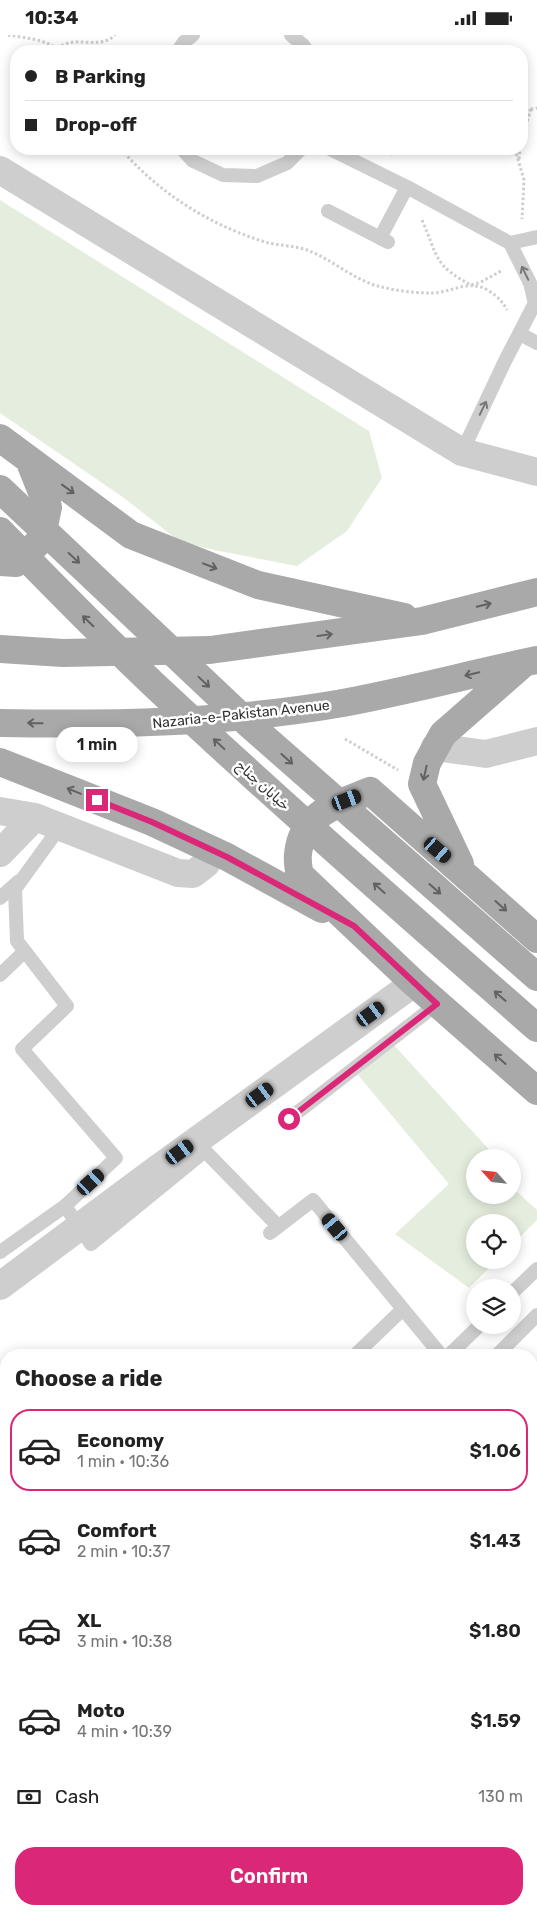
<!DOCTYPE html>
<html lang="en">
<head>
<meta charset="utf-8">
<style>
  body { margin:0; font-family:Rubik,"Noto Sans Arabic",sans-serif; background:#f2f2f2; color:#222; height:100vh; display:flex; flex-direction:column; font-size:19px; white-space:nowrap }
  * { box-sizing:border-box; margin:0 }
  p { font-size:16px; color:#767676 }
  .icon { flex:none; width:28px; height:28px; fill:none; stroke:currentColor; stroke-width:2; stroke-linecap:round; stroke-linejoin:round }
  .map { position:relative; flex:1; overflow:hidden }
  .drawer { position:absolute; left:0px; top:1314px; width:538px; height:566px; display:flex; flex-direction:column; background:#fff; border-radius:20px 20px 0 0; box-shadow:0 2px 12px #0003 }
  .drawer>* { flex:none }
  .top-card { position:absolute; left:10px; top:10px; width:518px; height:110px; border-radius:20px; box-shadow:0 2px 12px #0003; display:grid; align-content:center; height:110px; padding:0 15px; background:#fff }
  .needle { width:32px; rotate:297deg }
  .tools { position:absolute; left:466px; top:1114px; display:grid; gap:10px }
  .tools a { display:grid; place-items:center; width:55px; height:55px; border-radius:50%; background:#fff; box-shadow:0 2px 12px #0003; font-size:25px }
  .end { position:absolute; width:22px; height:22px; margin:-11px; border:6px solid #db2777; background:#fff; box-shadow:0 0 0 2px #fff }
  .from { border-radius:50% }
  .bubble { position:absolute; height:35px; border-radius:18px; background:#fff; box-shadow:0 2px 12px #0003; font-size:16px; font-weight:600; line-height:35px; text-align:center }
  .car { position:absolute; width:15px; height:30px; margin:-15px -8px; border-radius:6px; box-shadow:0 0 4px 1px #0007; background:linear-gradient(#222 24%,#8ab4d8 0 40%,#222 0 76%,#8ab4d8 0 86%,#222 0) }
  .top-card b { display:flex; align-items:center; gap:18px; height:48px; font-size:19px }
  .top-card b+b { border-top:1px solid #e0e0e0 }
  .top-card i { width:12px; height:12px; background:#222 }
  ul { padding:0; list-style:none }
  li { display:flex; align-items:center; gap:15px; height:82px; margin:0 10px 8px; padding:0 5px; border:2px solid transparent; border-radius:20px }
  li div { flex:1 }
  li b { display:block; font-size:19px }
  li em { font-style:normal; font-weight:600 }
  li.active { border-color:#db2777 }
  li>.icon { width:45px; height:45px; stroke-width:1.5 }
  h2 { padding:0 15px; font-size:22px; line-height:60px }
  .pay { display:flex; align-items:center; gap:12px; height:55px; padding:0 15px; font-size:19px }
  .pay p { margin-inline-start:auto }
  .cta { display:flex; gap:10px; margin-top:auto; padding:10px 15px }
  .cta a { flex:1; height:58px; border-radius:20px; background:#db2777; color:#fff; font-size:20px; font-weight:600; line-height:58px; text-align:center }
  .status { display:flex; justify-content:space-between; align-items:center; height:35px; padding:0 25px; background:#fff; direction:ltr }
  .status svg { height:14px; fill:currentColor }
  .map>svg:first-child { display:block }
  .green { fill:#e5eede }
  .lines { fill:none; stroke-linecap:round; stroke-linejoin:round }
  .path { stroke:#cecece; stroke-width:3; stroke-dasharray:2.5 2.5; stroke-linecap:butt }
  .lane { stroke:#cecece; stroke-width:14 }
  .street { stroke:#cecece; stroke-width:28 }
  .primary { stroke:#a9a9a9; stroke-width:28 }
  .primary-bridge { stroke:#a9a9a9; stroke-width:28 }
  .oneway { stroke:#787878 }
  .oneway2 { stroke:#616161 }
  .route { stroke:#db2777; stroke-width:6 }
  .labels { text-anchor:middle; stroke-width:5; stroke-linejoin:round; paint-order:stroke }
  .street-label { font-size:14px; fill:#313131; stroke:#fff }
</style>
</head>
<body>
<div class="status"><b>10:34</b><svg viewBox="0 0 49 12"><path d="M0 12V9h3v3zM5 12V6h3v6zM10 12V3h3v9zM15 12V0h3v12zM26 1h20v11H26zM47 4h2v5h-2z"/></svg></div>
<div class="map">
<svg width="537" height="1879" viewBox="0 0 537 1879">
  <rect width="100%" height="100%" fill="#fff"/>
  <path class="green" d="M0 165 369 396 382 443 347 496 297 531 214 515 179 506 124 463 0 378Z
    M393 1009 494 1120 493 1122H475V1160H512L513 1153 537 1175V1185L513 1209 512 1188H475V1225H497L469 1253 395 1199 449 1149 358 1040Z"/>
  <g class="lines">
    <path class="path" d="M8 0C25 3 47 4 60 16
      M331 12 338 16
      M57 13C60 12 64 9 68 8 83 4 102 13 115 0
      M521 76 537 73
      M521 105 531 74
      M121 114C158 157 208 189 262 206 276 211 293 210 307 215 332 224 356 247 382 252 397 256 416 258 431 258 452 258 469 243 489 256 497 261 503 267 507 275
      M389 114 392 120
      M515 114 524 145 522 184
      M519 124 520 114
      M422 185C438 221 433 230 471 250L481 247 501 236
      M345 704 398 735"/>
    <path class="lane" d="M291 0 303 10 307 16
      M178 16 184 7 193 0
      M182 114 193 126 223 140 257 141 287 128 301 114
      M330 114 407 152 510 208 530 248 535 269
      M328 176 388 207
      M380 203 407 152
      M510 208 537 202
      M520 299 537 308
      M462 417 505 326 537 264
      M0 863 19 846
      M0 940 25 916
      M289 1084 437 969
      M65 1171 91 1209 205 1116 278 1191
      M270 1198 313 1165 441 1320
      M0 1217 65 1171 116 1123 22 1014 67 971 17 906 15 854 60 792
      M512 1258 537 1234
      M355 1320 403 1274
      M449 1320 480 1290
      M497 1320 537 1280
      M531 1343 537 1347
      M531 1508 537 1511
      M531 1572 537 1560
      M439 1879 445 1874"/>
    <path class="street" d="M0 135 462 417 537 437
      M435 712 486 719 537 706
      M0 776 35 782 178 838 193 839 206 829 214 816
      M0 818 35 782
      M0 1251 149 1140 414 948
      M0 1805 6 1814
      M49 1874 53 1879"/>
    <path class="primary" d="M0 403 131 500 258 550 404 582
      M0 527 16 528 41 505 48 472 29 425
      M0 614 63 618 210 615 422 586 537 557
      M0 688C112 690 226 688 337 669 404 657 470 639 537 625
      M0 727 152 787 227 822 322 874
      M460 829 422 749 427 728 443 699 523 629
      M537 904 370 756C338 769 302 778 298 819 297 826 299 833 299 839L414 948 537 1056"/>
    <path class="primary-bridge" d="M0 454 251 691 537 942
      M0 496C55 552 109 608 166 661 287 774 412 883 537 993"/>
  </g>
  <defs><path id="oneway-shaft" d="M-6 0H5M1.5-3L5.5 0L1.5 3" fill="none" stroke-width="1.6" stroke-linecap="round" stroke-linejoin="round" transform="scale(1.25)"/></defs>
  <g class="oneway">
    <use href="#oneway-shaft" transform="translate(525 238) rotate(-116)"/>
    <use href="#oneway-shaft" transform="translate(483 373) rotate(-64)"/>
  </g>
  <g class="oneway2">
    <use href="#oneway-shaft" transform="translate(68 454) rotate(36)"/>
    <use href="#oneway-shaft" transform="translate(74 523) rotate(43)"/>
    <use href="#oneway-shaft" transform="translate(210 531) rotate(21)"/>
    <use href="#oneway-shaft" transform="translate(484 570) rotate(-14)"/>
    <use href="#oneway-shaft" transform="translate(88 586) rotate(-136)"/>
    <use href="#oneway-shaft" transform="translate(325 600) rotate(-8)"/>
    <use href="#oneway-shaft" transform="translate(472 639) rotate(167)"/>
    <use href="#oneway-shaft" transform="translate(204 647) rotate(43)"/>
    <use href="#oneway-shaft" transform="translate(35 688) rotate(-179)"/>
    <use href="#oneway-shaft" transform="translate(219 709) rotate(-137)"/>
    <use href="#oneway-shaft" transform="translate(287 724) rotate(42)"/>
    <use href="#oneway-shaft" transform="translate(425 738) rotate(102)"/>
    <use href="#oneway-shaft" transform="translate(74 756) rotate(-158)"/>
    <use href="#oneway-shaft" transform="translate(379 853) rotate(-138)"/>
    <use href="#oneway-shaft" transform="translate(435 854) rotate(41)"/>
    <use href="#oneway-shaft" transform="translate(501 871) rotate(42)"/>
    <use href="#oneway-shaft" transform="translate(500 961) rotate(-139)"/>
    <use href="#oneway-shaft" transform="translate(500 1024) rotate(-139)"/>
  </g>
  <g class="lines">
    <path class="route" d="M97 765 152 787 227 822 354 891 437 969 289 1084"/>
  </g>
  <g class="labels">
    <g class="street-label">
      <text transform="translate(241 679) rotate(-6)" y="5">Nazaria-e-Pakistan Avenue</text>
      <text transform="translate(263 750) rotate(42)" y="5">خیابان جناح</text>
    </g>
  </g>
</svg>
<div class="tools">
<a><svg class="needle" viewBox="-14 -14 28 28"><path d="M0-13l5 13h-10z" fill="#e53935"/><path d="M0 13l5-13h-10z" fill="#767676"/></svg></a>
<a><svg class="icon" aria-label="locate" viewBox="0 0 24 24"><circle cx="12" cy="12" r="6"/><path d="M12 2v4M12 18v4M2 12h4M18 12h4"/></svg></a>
<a><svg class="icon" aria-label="layers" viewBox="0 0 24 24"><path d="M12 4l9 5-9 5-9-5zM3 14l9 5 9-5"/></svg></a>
</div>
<i class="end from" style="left:289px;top:1084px"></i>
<i class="end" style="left:97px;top:765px"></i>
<div class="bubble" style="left:56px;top:692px;width:82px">1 min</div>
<i class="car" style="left:347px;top:765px;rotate:69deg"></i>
<i class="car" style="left:438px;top:815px;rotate:131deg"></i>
<i class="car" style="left:371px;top:979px;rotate:54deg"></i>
<i class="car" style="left:260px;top:1060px;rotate:54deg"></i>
<i class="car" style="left:180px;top:1117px;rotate:54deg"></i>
<i class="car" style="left:91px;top:1147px;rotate:48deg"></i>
<i class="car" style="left:335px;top:1192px;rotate:320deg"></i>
<div class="top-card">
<b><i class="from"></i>B Parking</b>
<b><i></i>Drop-off</b>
</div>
<section class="drawer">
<h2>Choose a ride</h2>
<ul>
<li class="active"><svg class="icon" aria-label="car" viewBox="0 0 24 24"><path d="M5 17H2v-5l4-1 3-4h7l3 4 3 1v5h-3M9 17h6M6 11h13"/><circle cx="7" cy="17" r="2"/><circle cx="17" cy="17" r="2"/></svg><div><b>Economy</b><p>1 min · 10:36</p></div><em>$1.06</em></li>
<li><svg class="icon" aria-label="car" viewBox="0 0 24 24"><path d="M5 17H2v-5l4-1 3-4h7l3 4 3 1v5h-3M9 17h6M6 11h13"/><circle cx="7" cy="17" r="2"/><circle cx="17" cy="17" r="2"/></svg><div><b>Comfort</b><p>2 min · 10:37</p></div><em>$1.43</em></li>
<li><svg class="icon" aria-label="car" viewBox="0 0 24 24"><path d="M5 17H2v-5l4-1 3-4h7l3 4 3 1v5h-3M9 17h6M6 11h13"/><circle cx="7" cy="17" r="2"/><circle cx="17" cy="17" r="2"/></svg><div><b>XL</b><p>3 min · 10:38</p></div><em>$1.80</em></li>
<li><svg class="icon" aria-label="car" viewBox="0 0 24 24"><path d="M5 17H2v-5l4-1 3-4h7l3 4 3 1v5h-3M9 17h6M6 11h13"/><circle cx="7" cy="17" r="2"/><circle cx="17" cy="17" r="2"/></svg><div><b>Moto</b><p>4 min · 10:39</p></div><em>$1.59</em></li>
</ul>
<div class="pay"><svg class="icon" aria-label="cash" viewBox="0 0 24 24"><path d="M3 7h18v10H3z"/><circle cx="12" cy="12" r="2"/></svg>Cash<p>130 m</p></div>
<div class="cta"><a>Confirm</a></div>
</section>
</div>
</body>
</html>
